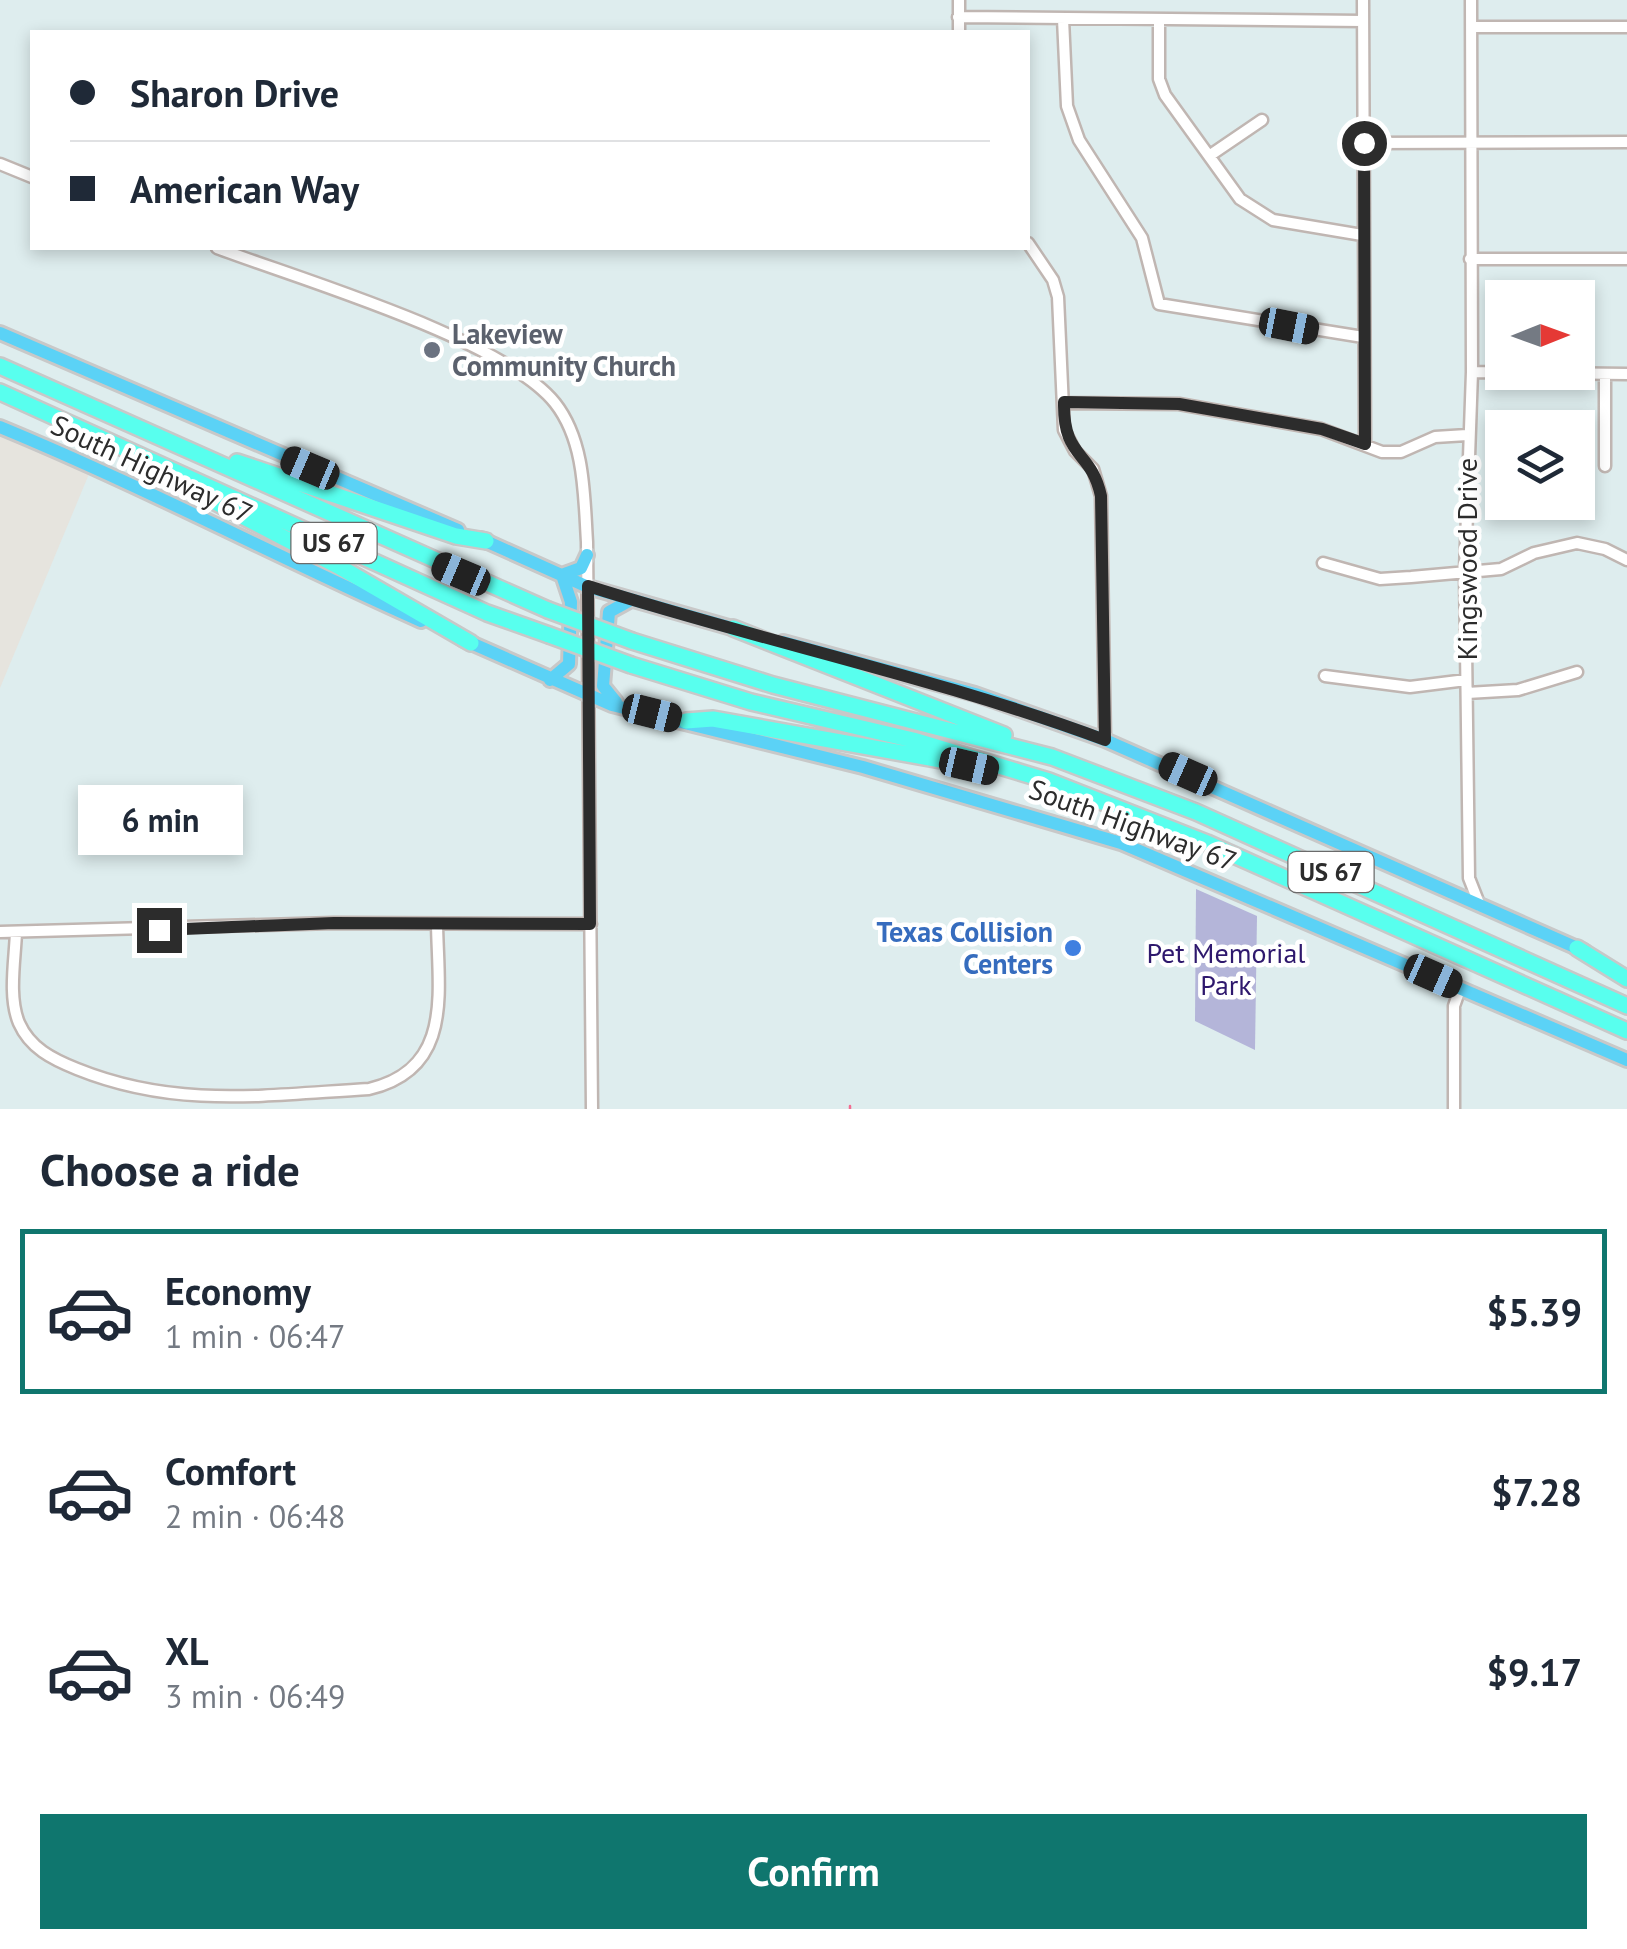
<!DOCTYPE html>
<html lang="en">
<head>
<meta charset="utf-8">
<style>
  body { margin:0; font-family:"PT Sans",sans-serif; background:#f6f6f7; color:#1f2937; height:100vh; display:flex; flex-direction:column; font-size:38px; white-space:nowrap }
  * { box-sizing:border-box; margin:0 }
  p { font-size:32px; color:#747a83 }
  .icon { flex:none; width:55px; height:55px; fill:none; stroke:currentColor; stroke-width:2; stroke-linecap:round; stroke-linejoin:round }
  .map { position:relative; height:1109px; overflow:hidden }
  .drawer { display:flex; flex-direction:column; background:#fff; flex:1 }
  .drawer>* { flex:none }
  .banner { position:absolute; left:30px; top:30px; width:1000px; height:220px; border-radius:0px; box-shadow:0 5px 15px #0003; display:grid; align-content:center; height:220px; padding:0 40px; background:#fff }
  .needle { width:65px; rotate:89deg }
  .fabs { position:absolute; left:1485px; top:280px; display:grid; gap:20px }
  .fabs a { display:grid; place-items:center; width:110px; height:110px; border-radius:0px; background:#fff; box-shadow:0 5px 15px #0003; font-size:50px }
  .end { position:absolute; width:45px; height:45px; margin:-22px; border:12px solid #2c2c2c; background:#fff; box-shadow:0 0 0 5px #fff }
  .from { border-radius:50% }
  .bubble { position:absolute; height:70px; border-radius:0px; background:#fff; box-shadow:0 5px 15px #0003; font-size:32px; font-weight:700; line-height:70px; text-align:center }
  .car { position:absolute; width:30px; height:60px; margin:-30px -15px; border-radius:12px; box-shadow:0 0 8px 2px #0007; background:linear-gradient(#222 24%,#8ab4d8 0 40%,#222 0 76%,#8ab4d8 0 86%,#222 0) }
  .banner b { display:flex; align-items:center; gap:35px; height:95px; font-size:38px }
  .banner b+b { border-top:2px solid #e0e1e3 }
  .banner i { width:25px; height:25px; background:#1f2937 }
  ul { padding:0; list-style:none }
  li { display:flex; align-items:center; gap:30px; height:165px; margin:0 20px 15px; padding:0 20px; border:5px solid transparent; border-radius:0px }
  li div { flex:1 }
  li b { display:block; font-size:38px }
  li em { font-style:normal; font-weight:700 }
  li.current { border-color:#0f766e }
  li>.icon { width:90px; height:90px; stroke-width:1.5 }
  h2 { padding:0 40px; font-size:45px; line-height:120px }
  .action { display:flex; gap:20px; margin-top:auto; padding:20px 40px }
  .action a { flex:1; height:115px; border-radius:0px; background:#0f766e; color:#fff; font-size:40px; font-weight:700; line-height:115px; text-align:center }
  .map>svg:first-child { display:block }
  .industrial { fill:#e6e4de }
  .cemetery { fill:#b4b5d9 }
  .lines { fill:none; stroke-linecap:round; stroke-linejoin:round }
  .stream { stroke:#f36d91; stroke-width:2.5 }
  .minor-casing { stroke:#c0b6b2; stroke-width:15 }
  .major-casing { stroke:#c8c8c8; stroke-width:18 }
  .highway-casing { stroke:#c8c8c8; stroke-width:20 }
  .minor { stroke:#fff; stroke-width:10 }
  .major { stroke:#5bd2f6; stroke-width:12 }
  .highway { stroke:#58ffee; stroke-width:15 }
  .highway-bridge-casing { stroke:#c8c8c8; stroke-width:20; stroke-linecap:butt }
  .highway-bridge { stroke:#58ffee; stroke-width:15 }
  .route { stroke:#2c2c2c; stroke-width:12 }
  .worship-dot { fill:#6b7280; stroke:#fff; stroke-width:4 }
  .shop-dot { fill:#3f7fe0; stroke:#fff; stroke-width:4 }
  .labels { text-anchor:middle; stroke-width:9; stroke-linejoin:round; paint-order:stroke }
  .shield { fill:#fff; stroke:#6b6b6b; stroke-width:2.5 }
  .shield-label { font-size:25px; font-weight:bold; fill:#2c2c2c }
  .worship-label { font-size:28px; font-weight:bold; fill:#5b616d; stroke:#fff; text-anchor:start }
  .street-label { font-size:28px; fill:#2c2c2c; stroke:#fff }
  .shop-label { font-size:28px; font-weight:bold; fill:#366cbe; stroke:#fff; text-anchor:end }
  .park-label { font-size:28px; fill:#2e186d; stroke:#fff }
</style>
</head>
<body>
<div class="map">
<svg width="1627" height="1109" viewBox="0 0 1627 1109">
  <rect width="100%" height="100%" fill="#deedee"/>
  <path class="industrial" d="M0 435 89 474 0 688Z"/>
  <path class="cemetery" d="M1196 889 1257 916 1255 1050 1195 1021Z"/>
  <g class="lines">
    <path class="stream" d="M850 1109V1106"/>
    <g class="minor-casing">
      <path id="minor" d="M959 0V32
        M1363 0 1365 444
        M1471 0 1472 372 1465 571 1469 878 1480 906
        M958 17 1363 21
        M1063 19 1067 106 1079 140 1142 238 1159 304 1363 337
        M1159 20V79L1165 95 1240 199 1273 220 1362 235
        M1471 27H1627
        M1363 143 1627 142
        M1212 154 1262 120
        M0 164 32 177
        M1028 243 1053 280 1058 297 1064 430 1075 451 1093 469 1101 496 1105 740
        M217 248C299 279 504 339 555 403 585 441 584 495 587 542L592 1109
        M1470 259H1627
        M1472 372 1627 374
        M1065 403 1179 404 1321 429 1382 452H1401L1435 437 1467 435
        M1605 466V374
        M1323 563 1380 579 1411 577 1501 569 1534 553 1577 543 1605 549 1627 560
        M1325 676 1410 687 1466 680
        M1467 693 1518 690 1577 672
        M0 932 334 923 591 924
        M16 932C15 960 8 997 19 1023 30 1048 52 1059 77 1069 176 1109 265 1095 369 1089 454 1069 438 992 437 924
        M1454 1109V1006L1460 989"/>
    </g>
    <g class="major-casing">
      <path id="major" d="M0 333 458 530
        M0 427C143 486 279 558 421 621
        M481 539 588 587 739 630
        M462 639 612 705 863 767 1121 843 1627 1060
        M783 642 975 694 1105 740 1584 951
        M550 680 569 664 571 602 562 575 581 568 587 555
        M616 702 603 686 609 612 629 601"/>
    </g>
    <g class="highway-casing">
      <path id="highway" d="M0 366 548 610
        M0 392 487 613 549 635
        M237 462 456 536 486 541
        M169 478 338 566 471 643
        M733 628 1004 735
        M632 641 773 685 1052 757 1196 812 1627 1006
        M631 665 751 702 913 740 1049 781 1207 843 1627 1031
        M686 721 713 719 963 764
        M1577 948 1627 979"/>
    </g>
    <use href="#minor" class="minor"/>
    <use href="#major" class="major"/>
    <use href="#highway" class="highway"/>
    <g class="highway-bridge-casing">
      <path id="highway-bridge" d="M548 610 632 641
        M549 635 631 665"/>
    </g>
    <use href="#highway-bridge" class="highway-bridge"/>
  </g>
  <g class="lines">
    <path class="route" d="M159 930 334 923 590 924 588 586C760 641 936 677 1105 740L1101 496C1091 449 1063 460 1064 402L1179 404 1322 429 1365 444 1364 143"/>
  </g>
  <circle class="worship-dot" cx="432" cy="350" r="10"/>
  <circle class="shop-dot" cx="1073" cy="948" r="10"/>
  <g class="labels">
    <g class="shield">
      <rect x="291.5" y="523" width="85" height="40" rx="8"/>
      <rect x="1288.5" y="852" width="85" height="40" rx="8"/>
    </g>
    <g class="shield-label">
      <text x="334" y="552">US 67</text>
      <text x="1331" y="881">US 67</text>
    </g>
    <g class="worship-label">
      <text x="452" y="344">Lakeview<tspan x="452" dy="32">Community Church</tspan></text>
    </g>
    <g class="street-label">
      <text transform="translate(152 469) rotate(25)" y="10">South Highway 67</text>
      <text transform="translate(1467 559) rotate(-90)" y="10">Kingswood Drive</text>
      <text transform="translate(1133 825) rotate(20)" y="10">South Highway 67</text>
    </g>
    <g class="shop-label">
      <text x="1053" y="942">Texas Collision<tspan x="1053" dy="32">Centers</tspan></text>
    </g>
    <g class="park-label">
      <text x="1226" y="963">Pet Memorial<tspan x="1226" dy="32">Park</tspan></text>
    </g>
  </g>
</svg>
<div class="fabs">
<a><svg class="needle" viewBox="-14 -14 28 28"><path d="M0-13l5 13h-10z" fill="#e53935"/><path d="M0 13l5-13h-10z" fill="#747a83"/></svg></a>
<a><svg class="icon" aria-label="layers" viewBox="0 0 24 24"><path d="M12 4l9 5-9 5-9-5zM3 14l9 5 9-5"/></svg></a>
</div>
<i class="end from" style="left:1364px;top:143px"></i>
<i class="end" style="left:159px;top:930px"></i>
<div class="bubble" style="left:78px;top:785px;width:165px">6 min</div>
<i class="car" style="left:1289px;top:326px;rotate:101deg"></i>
<i class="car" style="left:310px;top:468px;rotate:293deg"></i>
<i class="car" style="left:461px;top:574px;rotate:293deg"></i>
<i class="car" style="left:652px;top:713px;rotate:104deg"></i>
<i class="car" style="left:969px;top:766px;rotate:103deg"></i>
<i class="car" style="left:1188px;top:774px;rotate:294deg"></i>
<i class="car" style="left:1433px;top:976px;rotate:114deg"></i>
<div class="banner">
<b><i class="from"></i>Sharon Drive</b>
<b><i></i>American Way</b>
</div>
</div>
<section class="drawer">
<h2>Choose a ride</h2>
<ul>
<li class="current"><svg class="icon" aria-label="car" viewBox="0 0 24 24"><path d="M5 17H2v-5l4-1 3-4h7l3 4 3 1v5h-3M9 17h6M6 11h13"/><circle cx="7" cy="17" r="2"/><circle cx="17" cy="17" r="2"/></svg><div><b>Economy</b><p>1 min · 06:47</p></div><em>$5.39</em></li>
<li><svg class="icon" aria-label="car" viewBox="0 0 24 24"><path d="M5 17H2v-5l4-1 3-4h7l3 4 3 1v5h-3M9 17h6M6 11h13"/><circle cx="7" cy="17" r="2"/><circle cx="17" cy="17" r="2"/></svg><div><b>Comfort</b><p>2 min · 06:48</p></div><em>$7.28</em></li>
<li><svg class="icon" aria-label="car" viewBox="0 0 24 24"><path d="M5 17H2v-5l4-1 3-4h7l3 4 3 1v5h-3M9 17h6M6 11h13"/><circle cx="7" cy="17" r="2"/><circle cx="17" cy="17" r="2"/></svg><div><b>XL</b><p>3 min · 06:49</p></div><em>$9.17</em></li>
</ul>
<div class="action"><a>Confirm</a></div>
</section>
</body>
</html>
